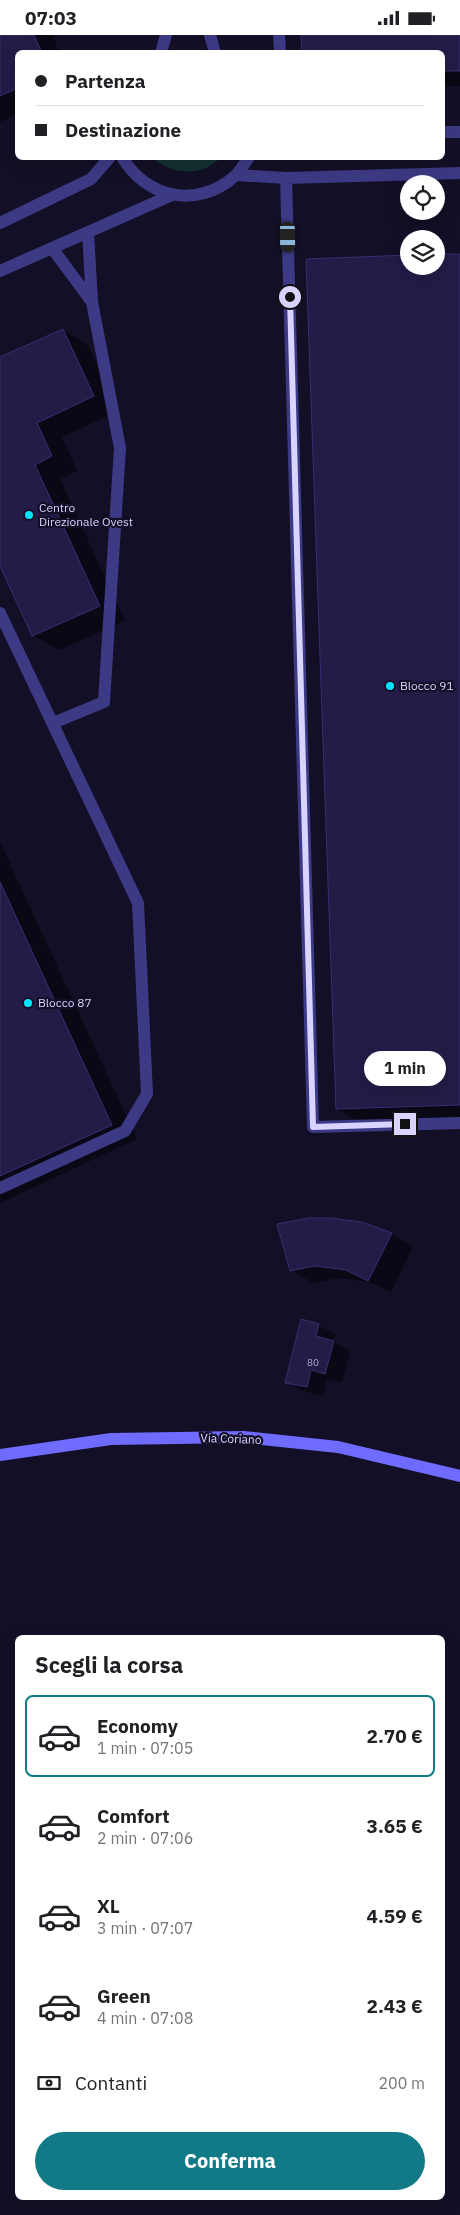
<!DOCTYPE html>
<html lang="it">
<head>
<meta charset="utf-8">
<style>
  body { margin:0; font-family:"IBM Plex Sans",sans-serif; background:#f6f6f6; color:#202124; height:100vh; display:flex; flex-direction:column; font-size:19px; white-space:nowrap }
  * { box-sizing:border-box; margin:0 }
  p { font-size:16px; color:#757577 }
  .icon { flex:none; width:28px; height:28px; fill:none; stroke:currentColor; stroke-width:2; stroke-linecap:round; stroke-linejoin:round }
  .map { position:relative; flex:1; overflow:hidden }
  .drawer { position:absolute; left:15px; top:1600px; width:430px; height:565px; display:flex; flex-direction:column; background:#fff; border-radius:8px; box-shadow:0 5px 20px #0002 }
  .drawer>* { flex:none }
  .top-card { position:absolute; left:15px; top:15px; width:430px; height:110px; border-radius:8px; box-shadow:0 5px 20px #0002; display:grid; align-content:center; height:110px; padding:0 20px; background:#fff }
  .controls { position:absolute; left:400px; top:140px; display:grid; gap:10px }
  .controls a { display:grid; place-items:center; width:45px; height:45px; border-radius:50%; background:#fff; box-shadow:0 5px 20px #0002; font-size:25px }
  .end { position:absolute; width:22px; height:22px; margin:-11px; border:6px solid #d9d4ff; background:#111; box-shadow:0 0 0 2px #111 }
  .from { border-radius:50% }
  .bubble { position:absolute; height:35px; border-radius:18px; background:#fff; box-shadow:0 5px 20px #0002; font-size:16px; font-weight:700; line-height:35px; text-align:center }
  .car { position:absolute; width:15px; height:30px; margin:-15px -8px; border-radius:6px; box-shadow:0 0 4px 1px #0007; background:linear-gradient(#222 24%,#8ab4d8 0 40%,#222 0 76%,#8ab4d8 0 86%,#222 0) }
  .top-card b { display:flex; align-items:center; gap:18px; height:48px; font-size:19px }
  .top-card b+b { border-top:1px solid #e0e0e0 }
  .top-card i { width:12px; height:12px; background:#202124 }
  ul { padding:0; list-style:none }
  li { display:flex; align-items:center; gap:15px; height:82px; margin:0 10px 8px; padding:0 10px; border:2px solid transparent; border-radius:8px }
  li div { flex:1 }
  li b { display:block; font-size:19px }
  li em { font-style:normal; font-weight:700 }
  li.active { border-color:#127987 }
  li>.icon { width:45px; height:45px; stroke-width:1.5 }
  h2 { padding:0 20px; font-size:22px; line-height:60px }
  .pay { display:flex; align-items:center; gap:12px; height:55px; padding:0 20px; font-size:19px }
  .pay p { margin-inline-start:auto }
  .action { display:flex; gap:10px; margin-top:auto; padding:10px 20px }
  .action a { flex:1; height:58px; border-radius:30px; background:#127987; color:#fff; font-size:20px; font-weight:700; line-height:58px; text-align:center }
  .status { display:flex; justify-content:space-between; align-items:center; height:35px; padding:0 25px; background:#fff; direction:ltr }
  .status svg { height:14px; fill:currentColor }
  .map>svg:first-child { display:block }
  .green { fill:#12302f }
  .shadow { fill:#0007 }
  .building { fill:#241b47; stroke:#3b2d73 }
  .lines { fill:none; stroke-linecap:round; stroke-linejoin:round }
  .lane { stroke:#3d3a85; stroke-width:12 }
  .secondary { stroke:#6f6bff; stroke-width:12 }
  .route { stroke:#d9d4ff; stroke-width:6 }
  .poi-dot { fill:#00e5ff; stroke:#130f26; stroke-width:2 }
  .labels { text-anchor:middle; stroke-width:4.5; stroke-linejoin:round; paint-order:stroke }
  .number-label { font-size:10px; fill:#aca6d1 }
  .poi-label { font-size:12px; fill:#d9d4ff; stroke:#130f26; text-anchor:start }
  .street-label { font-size:12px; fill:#d9d4ff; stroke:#130f26 }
</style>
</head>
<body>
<div class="status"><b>07:03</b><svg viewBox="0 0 49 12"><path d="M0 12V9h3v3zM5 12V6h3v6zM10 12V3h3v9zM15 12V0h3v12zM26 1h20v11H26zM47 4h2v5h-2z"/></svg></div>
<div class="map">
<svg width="460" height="2180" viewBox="0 0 460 2180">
  <rect width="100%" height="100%" fill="#130f26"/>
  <path class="green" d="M153 123H220C203 142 170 140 153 123Z"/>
  <path class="shadow" d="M0 0H52L60 18H18V79L0 87Z
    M303 0H460V51H442V18Z
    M460 220V1085L362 1088 337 1074 409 231H436Z
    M63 295 88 310 119 376 62 402 77 436 60 444 125 586 59 615 33 600 0 528V324Z
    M0 807 137 1104 0 1168Z
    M362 1188 392 1199 413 1212 391 1257 369 1247 338 1243 313 1248 291 1235Z
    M318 1290 335 1299 333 1306 350 1316 342 1348 327 1344 323 1361 303 1356 286 1347Z"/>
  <path class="building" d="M0 0H34L42 18H18V53L0 61Z
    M301 0H460V36H442V18H302Z
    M436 219H460V1070L336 1074 306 224 409 220V231H436Z
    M63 294 94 361 37 388 52 421 35 430 100 571 32 601 0 531V322Z
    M0 847 112 1090 0 1141Z
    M309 1183H330L362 1187 392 1198 368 1246 346 1235 315 1231 290 1236 277 1189Z
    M301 1284 319 1289 316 1301 334 1306 325 1339 311 1335 307 1352 285 1348Z"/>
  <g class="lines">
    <path class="lane" d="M210 0 215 18
      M279 0 280 18
      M161 18 166 0
      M442 97H460
      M122 122C147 164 198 174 235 141 240 136 244 129 249 122
      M236 140 286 143 460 138
      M286 143 313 1092 460 1088
      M0 188 91 144 110 122
      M52 213 92 267
      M0 236 172 160
      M0 578 138 868 147 1059 125 1096 0 1153
      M53 688 104 667 120 413 92 267 88 197"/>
    <path class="secondary" d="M0 1420 111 1404 243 1402 338 1412 460 1441"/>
  </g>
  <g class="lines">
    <path class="route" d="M290 262 313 1092 405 1089"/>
  </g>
  <g class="poi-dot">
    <circle cx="29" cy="480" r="5"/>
    <circle cx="390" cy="651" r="5"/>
    <circle cx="28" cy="968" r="5"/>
  </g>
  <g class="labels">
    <g class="number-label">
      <text x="313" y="1331">80</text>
    </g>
    <g class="poi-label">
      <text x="39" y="477">Centro<tspan x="39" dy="14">Direzionale Ovest</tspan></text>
      <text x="400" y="655">Blocco 91</text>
      <text x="38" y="972">Blocco 87</text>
    </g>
    <g class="street-label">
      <text transform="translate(231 1404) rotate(2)" y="4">Via Coriano</text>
    </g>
  </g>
</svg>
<div class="controls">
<a><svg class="icon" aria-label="locate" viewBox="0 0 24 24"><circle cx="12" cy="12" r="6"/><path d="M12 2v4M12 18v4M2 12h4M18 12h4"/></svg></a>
<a><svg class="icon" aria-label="layers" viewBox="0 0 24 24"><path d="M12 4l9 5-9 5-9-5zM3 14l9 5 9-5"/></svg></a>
</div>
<i class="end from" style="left:290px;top:262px"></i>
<i class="end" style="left:405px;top:1089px"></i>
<div class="bubble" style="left:364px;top:1016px;width:82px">1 min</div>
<i class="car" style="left:288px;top:202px;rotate:179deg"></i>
<div class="top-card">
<b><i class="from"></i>Partenza</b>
<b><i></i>Destinazione</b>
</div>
<section class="drawer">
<h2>Scegli la corsa</h2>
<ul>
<li class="active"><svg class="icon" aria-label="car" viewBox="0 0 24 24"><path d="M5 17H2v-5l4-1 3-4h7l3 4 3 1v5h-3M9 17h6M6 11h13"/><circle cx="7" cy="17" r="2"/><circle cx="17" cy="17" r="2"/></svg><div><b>Economy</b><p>1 min · 07:05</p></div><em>2.70 €</em></li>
<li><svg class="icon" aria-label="car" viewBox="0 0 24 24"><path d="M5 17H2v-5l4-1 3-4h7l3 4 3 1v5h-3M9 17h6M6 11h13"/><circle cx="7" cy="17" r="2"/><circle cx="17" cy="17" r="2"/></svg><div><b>Comfort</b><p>2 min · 07:06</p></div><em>3.65 €</em></li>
<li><svg class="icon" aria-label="car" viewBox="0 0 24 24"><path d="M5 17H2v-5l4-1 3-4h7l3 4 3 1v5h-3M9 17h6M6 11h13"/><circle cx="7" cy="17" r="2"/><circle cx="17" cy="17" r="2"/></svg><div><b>XL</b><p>3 min · 07:07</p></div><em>4.59 €</em></li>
<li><svg class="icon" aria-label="car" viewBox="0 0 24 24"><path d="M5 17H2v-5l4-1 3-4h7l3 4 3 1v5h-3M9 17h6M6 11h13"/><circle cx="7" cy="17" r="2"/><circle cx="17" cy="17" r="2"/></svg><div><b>Green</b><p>4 min · 07:08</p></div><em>2.43 €</em></li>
</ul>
<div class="pay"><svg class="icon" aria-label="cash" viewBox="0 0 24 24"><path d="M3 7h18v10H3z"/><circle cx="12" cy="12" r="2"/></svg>Contanti<p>200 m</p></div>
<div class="action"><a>Conferma</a></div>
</section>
</div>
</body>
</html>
